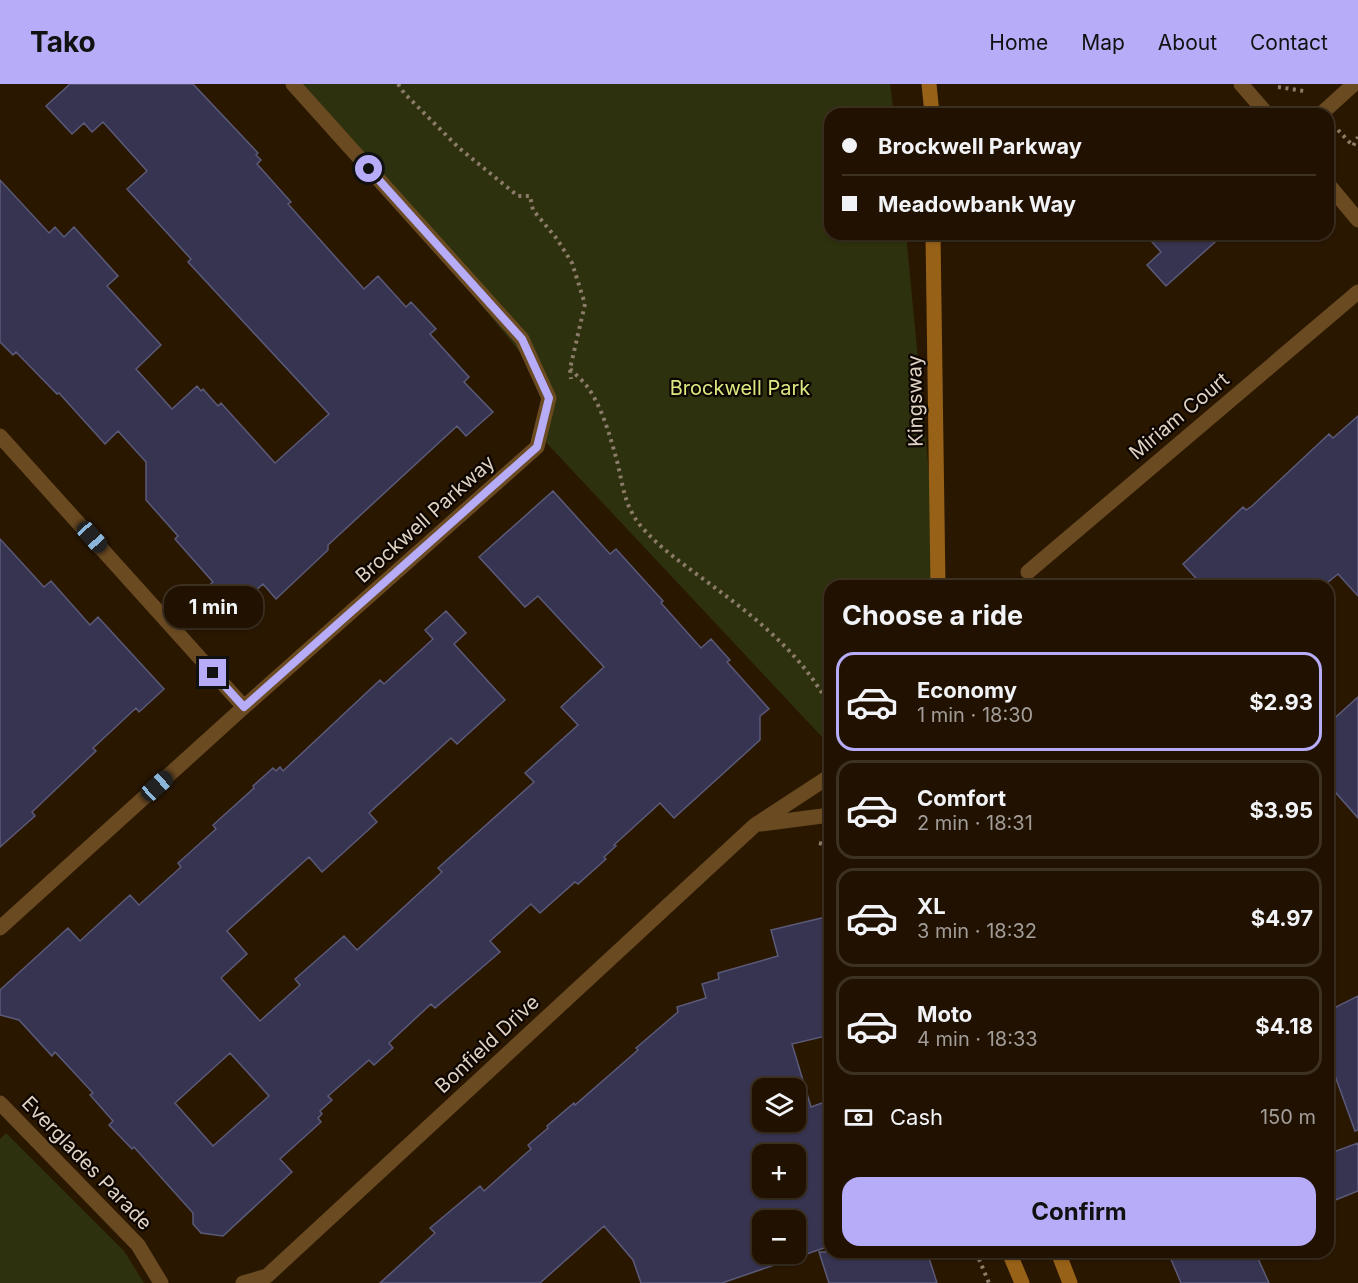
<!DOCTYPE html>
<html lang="en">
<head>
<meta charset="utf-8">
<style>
  body { margin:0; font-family:Inter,sans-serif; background:#2d1f0f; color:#f1f3f6; height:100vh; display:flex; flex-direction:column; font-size:22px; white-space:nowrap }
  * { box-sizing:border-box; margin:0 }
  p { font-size:20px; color:#a29d99 }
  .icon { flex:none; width:33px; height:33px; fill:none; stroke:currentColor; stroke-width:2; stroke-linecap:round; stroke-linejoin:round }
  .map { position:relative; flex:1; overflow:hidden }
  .drawer { position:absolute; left:824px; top:496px; width:510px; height:678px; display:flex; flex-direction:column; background:#201100; border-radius:18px; box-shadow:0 2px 4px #0004,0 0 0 2px #3d3122 }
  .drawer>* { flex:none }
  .banner { position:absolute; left:824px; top:24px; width:510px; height:132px; border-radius:18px; box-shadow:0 2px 4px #0004,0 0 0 2px #3d3122; display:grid; align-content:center; height:132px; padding:0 18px; background:#201100 }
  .fabs { position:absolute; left:752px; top:994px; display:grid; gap:12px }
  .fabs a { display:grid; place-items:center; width:54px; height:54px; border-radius:12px; background:#201100; box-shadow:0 2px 4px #0004,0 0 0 2px #3d3122; font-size:30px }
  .end { position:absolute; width:27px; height:27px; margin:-14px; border:8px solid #b6acf8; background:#111; box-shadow:0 0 0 3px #111 }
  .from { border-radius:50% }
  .bubble { position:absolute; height:42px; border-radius:18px; background:#201100; box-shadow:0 2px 4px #0004,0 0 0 2px #3d3122; font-size:20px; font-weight:700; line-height:42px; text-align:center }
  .car { position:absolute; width:18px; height:36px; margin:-18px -9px; border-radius:8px; box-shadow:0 0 4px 2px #0007; background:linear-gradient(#222 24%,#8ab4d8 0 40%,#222 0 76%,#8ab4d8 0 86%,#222 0) }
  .banner b { display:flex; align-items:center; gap:21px; height:57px; font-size:22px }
  .banner b+b { border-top:2px solid #3d3122 }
  .banner i { width:15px; height:15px; background:#f1f3f6 }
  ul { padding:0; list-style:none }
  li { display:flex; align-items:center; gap:18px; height:99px; margin:0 12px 9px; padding:0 6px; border:3px solid #3d3122; border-radius:18px }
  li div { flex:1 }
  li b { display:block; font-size:22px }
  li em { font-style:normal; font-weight:700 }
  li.current { border-color:#b6acf8 }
  li>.icon { width:54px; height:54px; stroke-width:1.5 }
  h2 { padding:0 18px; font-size:27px; line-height:72px }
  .pay { display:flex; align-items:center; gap:15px; height:66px; padding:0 18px; font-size:22px }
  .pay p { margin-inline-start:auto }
  .action { display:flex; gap:12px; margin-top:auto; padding:12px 18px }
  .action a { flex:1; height:69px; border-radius:18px; background:#b6acf8; color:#111; font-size:24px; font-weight:700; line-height:69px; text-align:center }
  header { display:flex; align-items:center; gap:36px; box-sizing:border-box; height:84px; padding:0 30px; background:#b6acf8; color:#111 }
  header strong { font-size:28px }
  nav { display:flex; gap:33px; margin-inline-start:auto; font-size:21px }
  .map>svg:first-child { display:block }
  .green { fill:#2e310e }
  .building { fill:#363451; stroke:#5b5a79; stroke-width:1.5; fill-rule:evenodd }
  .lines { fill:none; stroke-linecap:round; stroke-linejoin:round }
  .path { stroke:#8b7b68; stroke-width:4; stroke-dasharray:3 4.5; stroke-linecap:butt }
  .street { stroke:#6a4a21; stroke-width:15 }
  .secondary { stroke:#976217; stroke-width:15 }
  .route { stroke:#b6acf8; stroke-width:8 }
  .labels { text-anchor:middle; stroke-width:4.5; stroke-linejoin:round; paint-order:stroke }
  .park-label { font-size:20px; fill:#dbe880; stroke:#0c0500 }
  .street-label { font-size:20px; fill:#dfd2c3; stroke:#0c0500 }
</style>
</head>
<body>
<header>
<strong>Tako</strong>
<nav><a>Home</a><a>Map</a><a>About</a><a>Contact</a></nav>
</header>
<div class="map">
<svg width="1358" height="1199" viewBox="0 0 1358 1199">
  <rect width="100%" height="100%" fill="#2a1700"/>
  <path class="green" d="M299 0H890L894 30H830V150H906L938 483 932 502H830L829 649 822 653 540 352 549 314 538 290Z
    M6 1049 124 1167 144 1199H0V1055Z"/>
  <path class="building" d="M70 0H193L258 69 256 71 261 76 257 80 291 118 288 120 364 205 378 192 406 223 411 218 436 245 430 250 469 293 464 298 493 328 466 352 457 342 328 461V466L276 515 263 500 227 532 203 506 213 498 175 455 178 452 146 416V378L118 347 105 360 59 309 57 310 16 268 13 271 0 258V96L49 149 55 143 64 153 74 143 118 192 107 202 161 261 136 285 172 325 197 302 201 307 203 305 218 322 221 319 275 379 329 330 188 178 191 175 127 105 147 87 103 38 92 48 84 39 72 50 46 22Z
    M1145 150H1224L1166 202 1147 181 1161 168Z
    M1358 332V512L1338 490 1323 502H1203L1183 480 1243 423 1246 426 1252 422 1329 350 1333 354Z
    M553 407 610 470 616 465 663 517 661 519 701 564 711 555 730 576 727 578 769 625 760 632V656L674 734 660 719 614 761 616 762 604 773 606 775 578 800 575 798 540 829 531 820 490 857 500 868 435 924 431 920 389 959 393 964 374 981 369 976 328 1012 332 1016 320 1027 322 1030 318 1034 321 1038 280 1075 292 1088 223 1152 201 1149 193 1140V1129L134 1063 132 1065 109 1041 113 1037 90 1011 93 1009 55 968 52 972 19 936 0 931V906L68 844 80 857 130 811 139 821 181 783 178 779 216 745 213 741 254 704 253 702 273 684 276 687 280 683 283 687 380 596 384 600 433 555 425 546 446 527 466 549 454 560 505 616 457 660 451 654 369 729 377 738 322 788 309 773 227 847 247 870 221 894 260 937 300 901 295 895 344 852 357 866 442 788 438 784 534 698 525 689 578 641 561 623 604 583 538 512 525 523 479 473ZM230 969 269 1012 213 1062 175 1019Z
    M0 455 44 503 51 497 90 541 98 533 164 605 139 628 136 624 93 664 96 667 32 728 35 732 0 763Z
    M1358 613V734L1328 700V640Z
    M830 832V951L792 960 811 1023 830 1016V1162L722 1199H641L633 1176 604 1142 540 1199H380L435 1149 430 1144 480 1102 484 1107 531 1065 528 1061 548 1044 547 1042 574 1019 575 1021 638 966 636 964 678 928 677 923 706 914 702 900 719 895 718 889 778 872 771 846ZM762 1005H795V1038H762ZM762 1071H795V1104H762ZM762 1137H795V1170H762Z
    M1358 912V1046L1355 1047 1334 989 1328 992V927Z
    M1358 1059V1107L1333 1117 1328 1101V1070Z
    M819 1168H927L937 1199H829Z
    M1168 1168H1255L1269 1199H1181Z"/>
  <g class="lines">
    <path class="path" d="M398 0 404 9 459 64 518 112H530L533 126 557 155 572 179 585 220 570 285 571 295
      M1278 3 1304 7 1305 9
      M1338 46 1353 62 1358 53
      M570 285C575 290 581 295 586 301 602 322 610 352 617 377 623 401 624 421 640 441 660 465 685 481 710 500 756 534 803 571 830 623
      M819 759 830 762
      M976 1168 989 1199"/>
    <path class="street" d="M1241 0 1267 30
      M1321 30 1354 0
      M1328 100 1358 136
      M0 352 244 623
      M1028 488 1358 208
      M761 740 830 731
      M0 844 244 623 537 363 549 314 522 255 293 0
      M0 1019 138 1161 161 1199
      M243 1199 267 1192 755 741 830 692"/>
    <path class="secondary" d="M929 0 932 30
      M933 150 938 502
      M1009 1168 1022 1199
      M1058 1168 1070 1199"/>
  </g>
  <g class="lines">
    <path class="route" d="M213 589 244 623 537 363 549 314 522 255 369 85"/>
  </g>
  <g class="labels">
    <g class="park-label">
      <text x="740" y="311">Brockwell Park</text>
    </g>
    <g class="street-label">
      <text transform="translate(915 317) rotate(-91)" y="7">Kingsway</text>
      <text transform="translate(1179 332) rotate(-40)" y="7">Miriam Court</text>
      <text transform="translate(425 435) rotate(-42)" y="7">Brockwell Parkway</text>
      <text transform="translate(487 960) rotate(-43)" y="7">Bonfield Drive</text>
      <text transform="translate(87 1079) rotate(46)" y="7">Everglades Parade</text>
    </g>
  </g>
</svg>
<div class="fabs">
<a><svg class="icon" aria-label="layers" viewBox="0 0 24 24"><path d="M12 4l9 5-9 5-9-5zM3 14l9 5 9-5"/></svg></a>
<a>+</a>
<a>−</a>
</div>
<i class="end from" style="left:369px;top:85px"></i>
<i class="end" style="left:213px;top:589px"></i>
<div class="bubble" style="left:164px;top:502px;width:99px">1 min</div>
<i class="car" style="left:92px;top:453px;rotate:138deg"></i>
<i class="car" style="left:157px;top:702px;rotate:48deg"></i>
<div class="banner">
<b><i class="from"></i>Brockwell Parkway</b>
<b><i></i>Meadowbank Way</b>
</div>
<section class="drawer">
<h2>Choose a ride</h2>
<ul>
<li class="current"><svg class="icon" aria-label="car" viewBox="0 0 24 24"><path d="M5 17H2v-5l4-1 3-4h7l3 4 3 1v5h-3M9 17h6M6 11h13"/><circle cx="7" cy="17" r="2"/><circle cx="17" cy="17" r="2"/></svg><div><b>Economy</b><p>1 min · 18:30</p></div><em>$2.93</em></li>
<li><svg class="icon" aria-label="car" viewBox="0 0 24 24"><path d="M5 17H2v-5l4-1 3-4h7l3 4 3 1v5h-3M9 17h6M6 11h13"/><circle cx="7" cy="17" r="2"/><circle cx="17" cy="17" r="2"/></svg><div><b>Comfort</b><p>2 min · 18:31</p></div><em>$3.95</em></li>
<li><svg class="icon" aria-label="car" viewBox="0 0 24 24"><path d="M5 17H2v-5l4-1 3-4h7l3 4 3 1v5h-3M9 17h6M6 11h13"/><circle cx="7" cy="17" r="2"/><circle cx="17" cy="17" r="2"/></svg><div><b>XL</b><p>3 min · 18:32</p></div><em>$4.97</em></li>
<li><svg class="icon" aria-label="car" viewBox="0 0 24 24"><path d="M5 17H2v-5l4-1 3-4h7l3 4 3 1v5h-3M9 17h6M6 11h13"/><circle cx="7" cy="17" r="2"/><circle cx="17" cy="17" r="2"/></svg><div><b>Moto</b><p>4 min · 18:33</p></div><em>$4.18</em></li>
</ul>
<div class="pay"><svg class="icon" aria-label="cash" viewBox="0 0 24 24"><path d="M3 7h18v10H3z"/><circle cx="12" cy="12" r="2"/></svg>Cash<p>150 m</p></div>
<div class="action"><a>Confirm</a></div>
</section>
</div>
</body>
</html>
